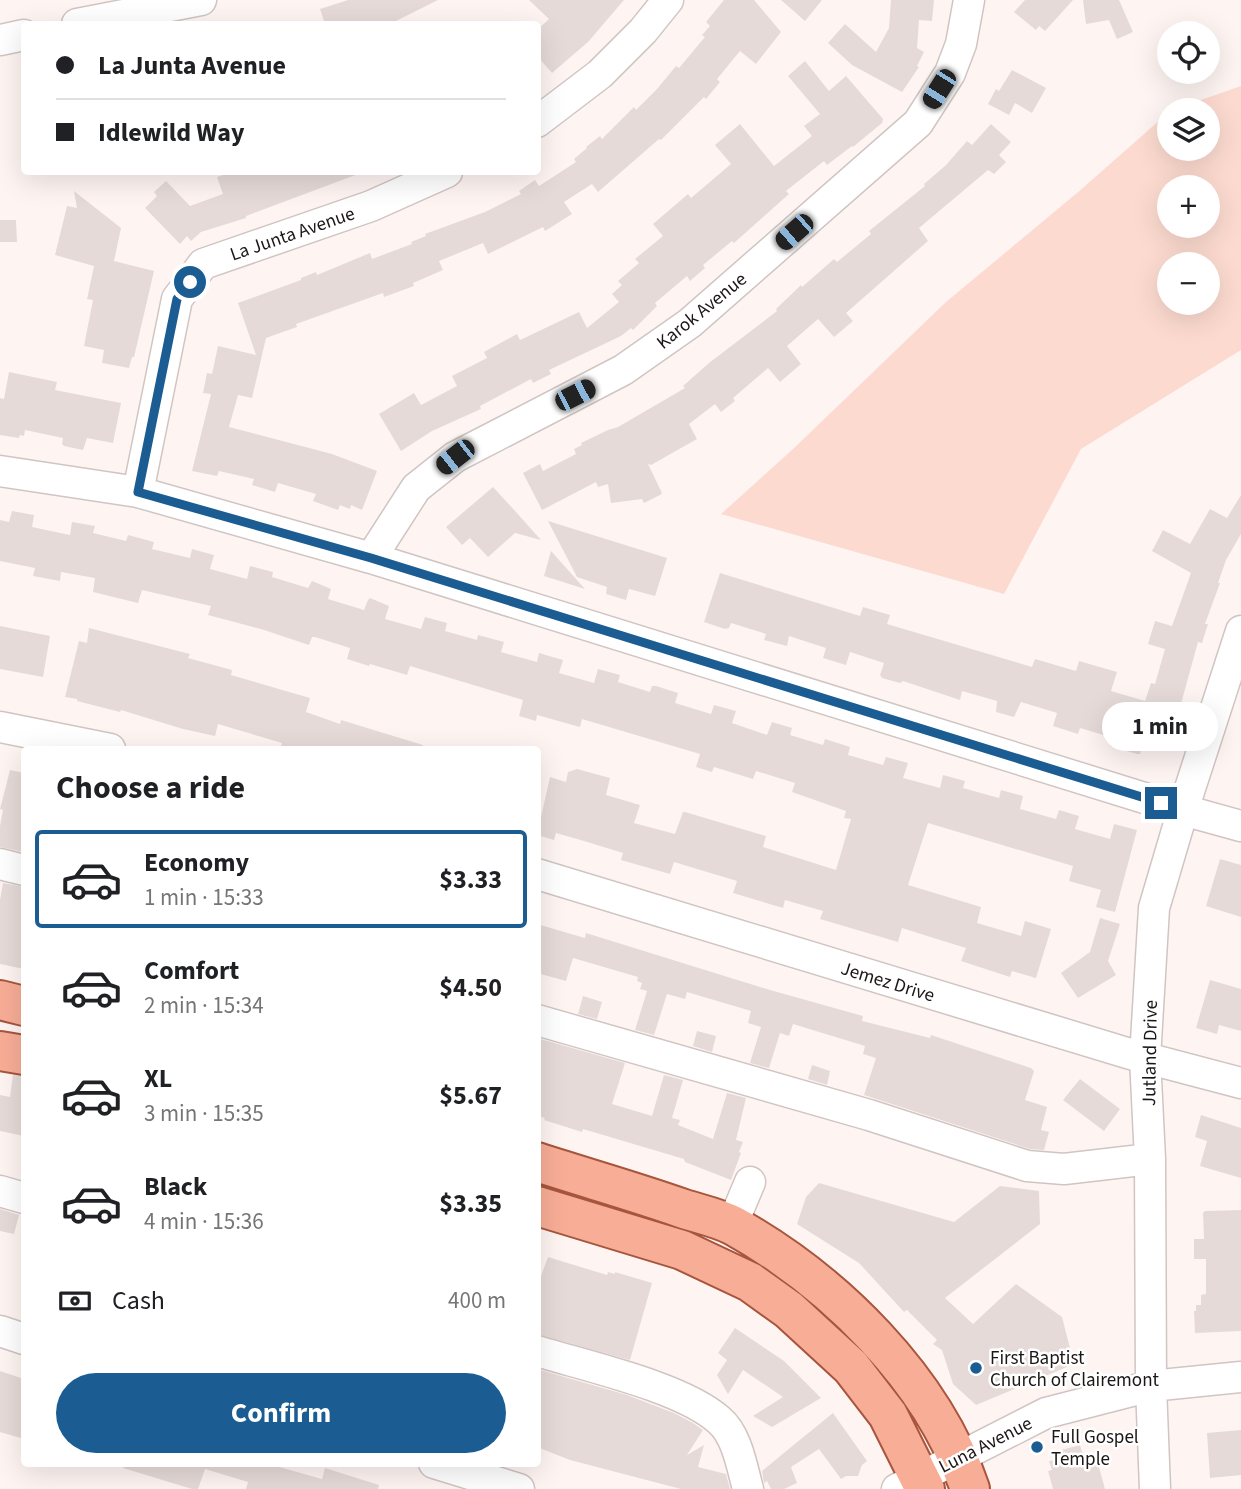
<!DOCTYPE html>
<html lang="en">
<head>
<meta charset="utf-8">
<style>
  body { margin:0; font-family:"Source Sans 3",sans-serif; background:#f2f2f2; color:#202124; height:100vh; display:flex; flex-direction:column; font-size:26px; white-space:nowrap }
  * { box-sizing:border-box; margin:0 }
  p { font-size:23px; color:#757577 }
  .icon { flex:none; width:38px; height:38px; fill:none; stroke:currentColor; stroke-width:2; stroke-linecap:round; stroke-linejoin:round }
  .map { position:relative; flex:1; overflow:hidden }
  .sheet { position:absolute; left:21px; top:746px; width:520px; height:721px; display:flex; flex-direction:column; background:#fff; border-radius:7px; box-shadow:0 7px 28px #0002 }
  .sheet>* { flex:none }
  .hud { position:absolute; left:21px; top:21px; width:520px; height:154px; border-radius:7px; box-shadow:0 7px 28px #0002; display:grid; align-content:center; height:154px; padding:0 35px; background:#fff }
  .fabs { position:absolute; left:1157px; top:21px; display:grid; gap:14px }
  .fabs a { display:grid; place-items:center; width:63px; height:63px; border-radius:50%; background:#fff; box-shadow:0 7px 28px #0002; font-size:35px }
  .end { position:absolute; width:32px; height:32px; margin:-16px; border:9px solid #1b5d92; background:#fff; box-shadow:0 0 0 4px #fff }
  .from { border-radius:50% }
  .bubble { position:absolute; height:49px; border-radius:24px; background:#fff; box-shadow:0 7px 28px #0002; font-size:23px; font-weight:700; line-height:49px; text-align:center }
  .car { position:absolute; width:21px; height:42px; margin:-21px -10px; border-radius:9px; box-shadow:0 0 5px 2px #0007; background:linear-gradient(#222 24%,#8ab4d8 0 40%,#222 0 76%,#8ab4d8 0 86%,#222 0) }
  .hud b { display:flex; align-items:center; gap:24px; height:66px; font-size:26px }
  .hud b+b { border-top:2px solid #e0e0e0 }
  .hud i { width:18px; height:18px; background:#202124 }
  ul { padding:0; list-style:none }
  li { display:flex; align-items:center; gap:21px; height:98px; margin:0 14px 10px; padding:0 21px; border:4px solid transparent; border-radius:7px }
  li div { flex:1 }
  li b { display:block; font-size:26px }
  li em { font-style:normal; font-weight:700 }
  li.on { border-color:#1b5d92 }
  li>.icon { width:63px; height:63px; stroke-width:1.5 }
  h2 { padding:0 35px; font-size:32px; line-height:84px }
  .pay { display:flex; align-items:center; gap:18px; height:77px; padding:0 35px; font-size:26px }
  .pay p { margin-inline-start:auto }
  .button { display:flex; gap:14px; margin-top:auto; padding:14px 35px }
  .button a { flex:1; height:80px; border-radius:42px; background:#1b5d92; color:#fff; font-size:28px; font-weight:700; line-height:80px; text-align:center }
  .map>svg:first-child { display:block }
  .green { fill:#fcdacf; fill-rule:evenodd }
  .building { fill:#e5dad7 }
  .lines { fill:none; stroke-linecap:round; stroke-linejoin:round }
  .minor-casing { stroke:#d0c5c2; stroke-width:33 }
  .major-casing { stroke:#a7553c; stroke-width:42 }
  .minor { stroke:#fff; stroke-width:30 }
  .major { stroke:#f8ad96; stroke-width:38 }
  .route { stroke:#1b5d92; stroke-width:9 }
  .poi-dot { fill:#1b5d92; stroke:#fff; stroke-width:2.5 }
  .labels { text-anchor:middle; stroke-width:5; stroke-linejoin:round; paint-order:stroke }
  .street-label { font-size:19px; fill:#1b1716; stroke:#fff }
  .poi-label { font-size:19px; fill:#1b1716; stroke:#fff; text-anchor:start }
</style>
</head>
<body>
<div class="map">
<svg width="1241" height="1489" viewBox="0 0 1241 1489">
  <rect width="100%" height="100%" fill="#fef5f3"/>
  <path class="green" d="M1241 86V350L1081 449 1004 594 721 514 793 449 946 302 1077 193 1169 112V149H1208V110H1172ZM1169 187H1208V226H1169ZM1169 264H1208V303H1169Z"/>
  <path class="building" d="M348 0H438L390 24H325L320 9Z
    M529 0H624L588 42 552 73 537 56V30L549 19Z
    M724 0H754L781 32 756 64 740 51 717 79 720 82 706 99 704 97 661 140 659 139 598 192 592 184 564 202 572 214 545 231 543 227 488 254 483 243 439 261 443 270 413 283 414 286 384 297 383 293 296 324 297 327 266 338 252 398 238 395 229 427 332 454 377 471 362 510 351 505 350 509 340 505 338 510 313 501 316 494 278 483 275 492 252 485 254 479 219 471 217 476 192 471 211 394 203 393 207 373 212 374 218 346 256 355 238 303 301 280V278L316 272 317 275 370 253 372 259 412 244 411 242 426 236 425 234 485 212 521 194 519 191 535 180 539 186 576 162 574 159 587 148 586 147 600 136 602 139 634 107 636 110 657 89 676 66 679 68 705 37 702 35 710 26 706 22Z
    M781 0H822L805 21Z
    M891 0H934L932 21 919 20 917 48 924 52 917 66 919 67 902 92 852 65 828 43 845 24 876 52 889 28Z
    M1025 0H1073L1045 31 1039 26 1036 30 1014 12Z
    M1083 0H1119L1133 32 1117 39 1109 20 1086 24Z
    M805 61 829 91 846 76 883 119 882 123 853 147 852 146 827 165 824 161 786 191 789 194 734 243 732 241 703 265 705 268 690 281 687 276 655 303 657 306 633 330 631 328 621 336 549 370 551 374 533 383 531 379 495 398 480 406 481 409 432 431 401 451 379 414 414 393 421 405 457 386 452 376 487 358 484 352 517 334 520 340 579 312 587 328 619 302 612 294 622 285 618 281 639 263 635 259 663 236 653 224 688 194 691 198 731 164 715 145 740 124 774 166 812 136 804 126 820 114 788 76Z
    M1012 70 1046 88 1032 113 1015 103 1009 115 988 104 996 89 999 91Z
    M991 124 1011 142 999 155 1006 162 994 174 988 170 919 228 928 241 846 313 853 321 834 337 818 319 787 346 801 364 780 382 768 368 733 398 735 401 721 412 715 404 689 424 697 439 651 465 648 464 662 493 660 495 644 503 642 499 611 503 608 484 598 487 596 482 542 510 523 473 540 464 543 471 576 454 574 449 582 445 581 443 608 430 618 427 685 388 683 386 709 363 777 311 776 309 801 285 802 287 834 259 837 262 871 234 869 231 925 186 924 184 946 165 967 141 972 145Z
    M232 172H357L358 174 246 216V218L201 232 191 241 187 236 180 244 145 208 157 196 154 192 166 181 190 206 223 194 217 177Z
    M74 191 121 228 114 261 154 271 134 357H132L129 368 102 363 104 350 84 346 93 300 87 299 94 266 55 255 67 206 77 208Z
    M0 220H16L17 242H0Z
    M9 372 57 382 55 390 121 403 113 443 87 438 83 450 64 446 62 444 63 438 25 430 24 436 20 435 19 438 0 435V398L4 399Z
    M493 487 516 512 541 540 515 533 488 557 470 538 462 545 446 527Z
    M1241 495V534L1226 560 1218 583H1220L1205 624H1208L1202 643 1198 642 1168 751 1143 743 1140 754H1137L1120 749 1118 747 1120 740 1080 728 1078 734 1053 726 1057 713 1021 702 1014 717 996 712 997 701 962 691 960 700 903 681 900 683 882 678 880 675 884 663 850 652 846 665 823 658 826 648 789 636 787 646 764 640 766 634 731 623 729 628 725 629 704 622 720 573 860 616 863 607 890 615 887 624 1032 667 1035 659 1076 671 1079 661 1117 672 1111 691 1145 701 1151 683 1155 684 1165 649 1148 644 1155 621 1172 626 1191 573 1152 551 1163 530 1190 544 1210 509 1227 518Z
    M12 511 34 515 32 527 70 535 72 522 95 526 93 533 126 541 128 535 154 542 152 549 190 558 192 549 214 555 210 569 247 579 250 566 273 572 272 577 308 588 312 581 331 589 328 599 364 610 368 600 370 598 389 606 385 619 421 629 425 617 447 623 445 631 477 640 478 635 504 642 501 652 537 662 539 653 563 660 559 673 594 683 598 669 620 675 618 682 650 692 652 686H656L678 693 675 703 711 714 714 705 736 711 732 723 767 735 772 722 792 728 790 735 823 745 825 739 850 747 848 755 883 765 886 757 908 763 903 778 940 788 943 775 965 781 963 788 999 798 1001 790 1023 796 1020 809 1056 819 1059 810 1079 816 1075 829 1110 839 1114 824 1137 830 1115 912 1096 907 1101 890 1069 881 1073 866 928 823 908 885 981 907 977 923 1021 936 1025 921 1051 929 1036 978 1012 971 1010 977 961 961 966 948 940 940 902 928 898 942 820 919 823 911 785 900 783 908 733 893 737 881 674 862 670 874 621 860 623 853 584 841 556 833 554 840 537 835 550 777 566 782 568 772 577 769 610 778 606 795 640 805 634 823 675 834 683 812H685L766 836 763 847 836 870 851 819 844 818 846 811 792 792 795 783 756 771 753 779 714 767 712 772 696 767 700 754 582 719 580 727 537 715 536 721 519 716 523 700 410 666 407 675 370 664 369 666 347 659 350 648 315 637H312L309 645 261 629 208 615 211 606 142 590 138 603 93 592 95 578 61 572 60 581 33 576 35 568 0 561V520L9 522Z
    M548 521 667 558 655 596 629 589 626 600 606 594 607 587 577 577Z
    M551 551 585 589 544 576Z
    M0 626 50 636 43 677 0 669Z
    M89 628 190 654 188 658 232 670 231 675 310 698 306 712 340 724 341 720 423 745 422 749H280L282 743 218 724 215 736 183 729 121 710 120 712 77 701V699L65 697 79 641 87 643Z
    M10 770 24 773V852L0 847V826L3 810 0 809Z
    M1220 859 1241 865V917L1206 906Z
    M3 883 24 887V969L0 964V900Z
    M1100 918 1120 924 1108 961 1116 975 1078 998 1061 973 1090 952Z
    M537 924 585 938 586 933 770 990 863 1016 862 1021 930 1038 931 1035 1031 1068 1034 1071 1025 1100 1047 1107 1041 1130 1049 1132 1044 1150 1030 1149 864 1095 876 1058 863 1054 865 1046 793 1024 789 1036 780 1033 769 1068 750 1063 761 1027 748 1023 751 1011 687 992 685 999 667 994 654 1035 635 1030 647 991 640 989 642 983 637 981 638 977 573 958 566 981 537 973Z
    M1210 980 1241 989V1031L1219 1025 1217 1034 1196 1028Z
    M583 996 602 1002 597 1019 578 1014Z
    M697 1031 716 1036 712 1052 693 1046Z
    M537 1038 625 1063 612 1104 652 1116 664 1075 683 1080 672 1118 680 1120 678 1125 713 1139 727 1093 746 1098 736 1140 743 1142 739 1152 741 1153 731 1180 685 1162 684 1159 583 1129 582 1132 544 1120 545 1118 537 1116Z
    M812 1065 830 1071 827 1085 808 1079Z
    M13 1075 24 1076V1136L0 1131V1095L10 1097Z
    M1080 1079 1120 1109 1104 1131 1063 1100Z
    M1201 1115 1241 1128V1178L1200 1166 1207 1141 1195 1137Z
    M819 1183 954 1222 1000 1186 1039 1191 1040 1224 945 1298 973 1324 1016 1284 1062 1317 1074 1364 976 1405 953 1384 942 1350 933 1344 937 1340 907 1310 904 1312 859 1263 797 1224 806 1197Z
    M0 1209 19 1215 14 1234 0 1231Z
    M1241 1210V1331L1195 1333 1194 1311H1196V1305H1201V1295L1206 1294V1259H1194V1239H1204L1203 1213 1205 1211Z
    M548 1257 607 1275 608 1272 615 1274V1272L652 1283 630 1360 537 1334V1287Z
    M735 1328 784 1361 821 1398 772 1427 753 1416 783 1397 743 1370 728 1394 717 1375 727 1360 718 1353Z
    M537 1369 627 1395 674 1413 693 1423 703 1430 687 1455 704 1445 698 1467 726 1474 730 1489H681L570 1460 537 1447Z
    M0 1371 24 1379V1439L0 1432Z
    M833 1413 867 1461 862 1465 858 1476H846L841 1479 819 1449 791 1467 797 1483 784 1489H771L767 1481 764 1483 762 1471 796 1443 799 1444 796 1443Z
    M1241 1430V1475L1210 1478 1207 1433Z
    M1080 1445 1085 1463 1097 1460 1105 1489H1053L1048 1471 1052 1470 1049 1461 1055 1460 1054 1452Z
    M124 1463H265L322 1479 325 1468 379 1485 378 1489H246L248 1482 205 1469 198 1489H192L123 1468Z"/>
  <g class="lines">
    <g class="minor-casing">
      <path id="minor" d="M77 24 201 0
        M0 40 24 35
        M537 122 600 74 643 31 668 0
        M0 471 138 492 371 558 1183 810 1241 826
        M138 492 177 299 203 264 371 206 447 172
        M371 558 416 488 455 457 623 370 690 323 918 123 950 73 961 44 969 0
        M0 727 110 749
        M0 864 24 870
        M537 874 1127 1053 1241 1083
        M537 1020 869 1115 1027 1166 1064 1169 1150 1159
        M0 1191 24 1198
        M732 1225 750 1182
        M0 1331 24 1339
        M537 1351C586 1366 682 1387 719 1420 737 1435 742 1467 748 1489
        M434 1463 519 1489
        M897 1489 1046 1413 1151 1386 1241 1377
        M1155 1489 1151 1386 1150 1159 1145 1058 1154 908 1183 810 1241 631"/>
    </g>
    <g class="major-casing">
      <path id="major" d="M0 1000 24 1006
        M0 1051 24 1055
        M537 1162C586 1178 636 1192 684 1209 700 1214 719 1218 734 1226 834 1282 933 1379 970 1489
        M537 1206 682 1250 750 1282 789 1310 851 1367 888 1415 925 1489"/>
    </g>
    <use href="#minor" class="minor"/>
    <use href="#major" class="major"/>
  </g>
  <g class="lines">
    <path class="route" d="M190 282 177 299 138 492 371 558 1161 803"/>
  </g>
  <g class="poi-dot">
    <circle cx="976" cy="1368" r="7"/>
    <circle cx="1037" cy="1447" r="7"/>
  </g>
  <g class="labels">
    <g class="street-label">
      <text transform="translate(292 233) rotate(-19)" y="7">La Junta Avenue</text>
      <text transform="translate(701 310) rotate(-39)" y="7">Karok Avenue</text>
      <text transform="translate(888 981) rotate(17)" y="7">Jemez Drive</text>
      <text transform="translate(1149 1053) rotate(-89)" y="7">Jutland Drive</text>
      <text transform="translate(985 1444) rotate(-27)" y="7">Luna Avenue</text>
    </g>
    <g class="poi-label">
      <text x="990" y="1364">First Baptist<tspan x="990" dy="22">Church of Clairemont</tspan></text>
      <text x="1051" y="1443">Full Gospel<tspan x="1051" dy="22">Temple</tspan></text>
    </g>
  </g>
</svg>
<div class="fabs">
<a><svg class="icon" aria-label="locate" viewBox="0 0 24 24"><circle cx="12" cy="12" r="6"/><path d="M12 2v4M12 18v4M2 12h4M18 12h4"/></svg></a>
<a><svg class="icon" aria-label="layers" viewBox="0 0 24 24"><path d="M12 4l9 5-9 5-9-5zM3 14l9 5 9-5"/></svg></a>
<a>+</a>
<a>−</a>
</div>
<i class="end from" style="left:190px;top:282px"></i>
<i class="end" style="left:1161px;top:803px"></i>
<div class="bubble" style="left:1102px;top:702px;width:116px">1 min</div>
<i class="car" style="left:939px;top:89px;rotate:212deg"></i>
<i class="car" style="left:794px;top:232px;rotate:229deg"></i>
<i class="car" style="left:575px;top:395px;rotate:63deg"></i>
<i class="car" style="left:455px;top:457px;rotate:232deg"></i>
<div class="hud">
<b><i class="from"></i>La Junta Avenue</b>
<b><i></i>Idlewild Way</b>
</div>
<section class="sheet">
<h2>Choose a ride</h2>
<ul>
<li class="on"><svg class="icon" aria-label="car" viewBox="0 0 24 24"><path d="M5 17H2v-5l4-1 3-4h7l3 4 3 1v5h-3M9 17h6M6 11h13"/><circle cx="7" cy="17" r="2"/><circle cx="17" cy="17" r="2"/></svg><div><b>Economy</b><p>1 min · 15:33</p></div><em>$3.33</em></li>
<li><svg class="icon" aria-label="car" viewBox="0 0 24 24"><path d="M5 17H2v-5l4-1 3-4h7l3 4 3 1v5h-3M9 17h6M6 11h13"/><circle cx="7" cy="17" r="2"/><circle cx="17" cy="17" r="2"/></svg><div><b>Comfort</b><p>2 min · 15:34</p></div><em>$4.50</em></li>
<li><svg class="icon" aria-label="car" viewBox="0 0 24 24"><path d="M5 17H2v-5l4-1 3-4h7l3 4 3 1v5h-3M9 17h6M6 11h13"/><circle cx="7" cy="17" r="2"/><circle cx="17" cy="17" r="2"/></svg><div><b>XL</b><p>3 min · 15:35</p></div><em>$5.67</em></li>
<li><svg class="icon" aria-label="car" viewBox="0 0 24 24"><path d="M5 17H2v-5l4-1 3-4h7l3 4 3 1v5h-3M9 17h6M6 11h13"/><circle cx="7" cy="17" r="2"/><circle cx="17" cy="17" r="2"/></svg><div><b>Black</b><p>4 min · 15:36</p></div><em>$3.35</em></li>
</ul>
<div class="pay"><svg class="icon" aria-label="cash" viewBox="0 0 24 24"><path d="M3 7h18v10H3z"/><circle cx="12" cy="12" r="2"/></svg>Cash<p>400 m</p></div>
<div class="button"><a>Confirm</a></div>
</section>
</div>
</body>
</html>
